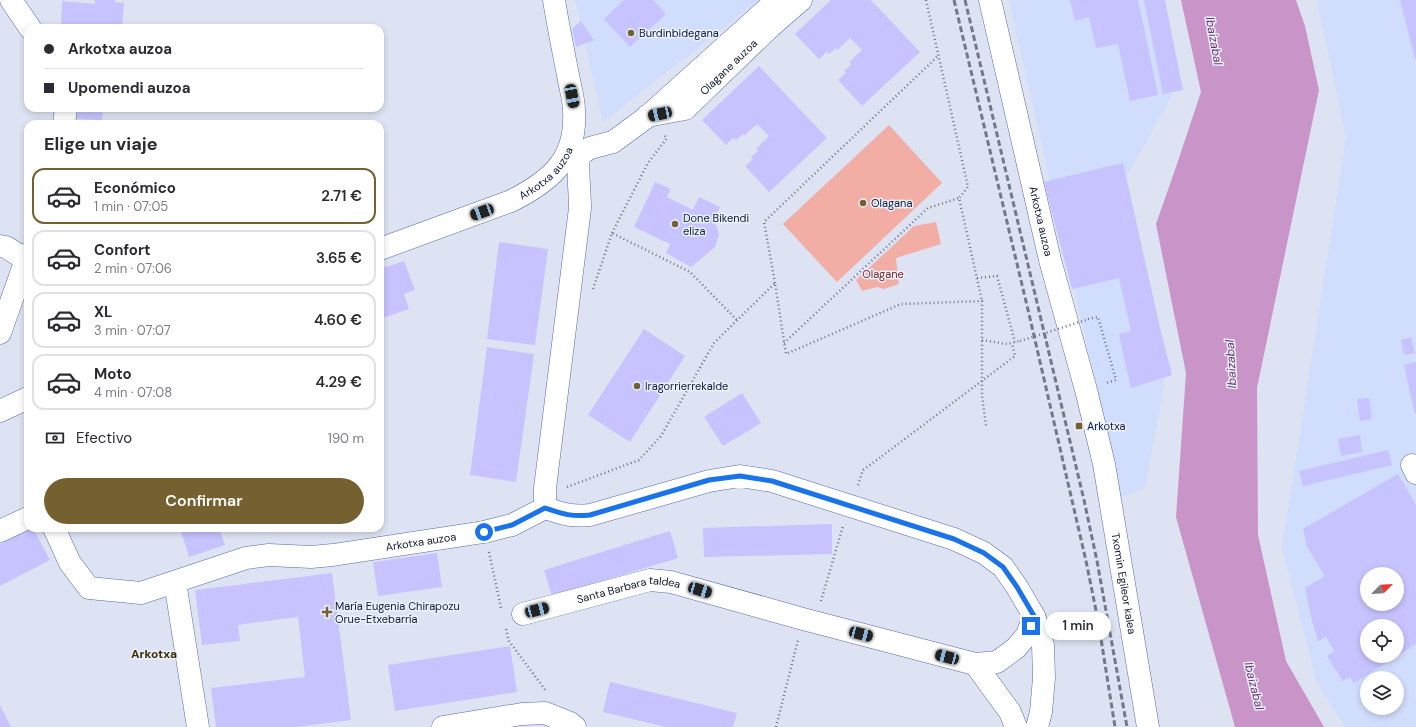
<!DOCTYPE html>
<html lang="es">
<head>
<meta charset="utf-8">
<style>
  body { margin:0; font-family:"DM Sans",sans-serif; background:#f2f2f3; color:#2b2b33; height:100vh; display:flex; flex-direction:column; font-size:15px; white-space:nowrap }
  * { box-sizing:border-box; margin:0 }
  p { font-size:13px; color:#7c7c81 }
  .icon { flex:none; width:22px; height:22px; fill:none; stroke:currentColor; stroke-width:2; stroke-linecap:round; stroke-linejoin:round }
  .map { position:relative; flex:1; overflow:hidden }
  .details { position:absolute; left:24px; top:120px; width:360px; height:412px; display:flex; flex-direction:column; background:#fff; border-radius:12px; box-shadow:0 2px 6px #0003 }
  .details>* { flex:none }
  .banner { position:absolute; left:24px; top:24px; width:360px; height:88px; border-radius:12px; box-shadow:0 2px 6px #0003; display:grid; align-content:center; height:88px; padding:0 20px; background:#fff }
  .needle { width:26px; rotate:66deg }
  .tools { position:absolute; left:1360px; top:567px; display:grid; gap:8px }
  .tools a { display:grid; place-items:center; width:44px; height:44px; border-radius:50%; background:#fff; box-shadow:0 2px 6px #0003; font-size:20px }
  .end { position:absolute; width:18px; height:18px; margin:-9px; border:5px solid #1a73e8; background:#fff; box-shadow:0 0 0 2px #fff }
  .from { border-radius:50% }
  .bubble { position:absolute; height:28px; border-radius:14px; background:#fff; box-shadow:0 2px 6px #0003; font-size:13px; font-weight:600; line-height:28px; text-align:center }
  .car { position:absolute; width:12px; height:24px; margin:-12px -6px; border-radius:5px; box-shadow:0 0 3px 1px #0007; background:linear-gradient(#222 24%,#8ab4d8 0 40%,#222 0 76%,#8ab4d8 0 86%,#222 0) }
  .banner b { display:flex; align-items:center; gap:14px; height:38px; font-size:15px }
  .banner b+b { border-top:1px solid #e1e1e2 }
  .banner i { width:10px; height:10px; background:#2b2b33 }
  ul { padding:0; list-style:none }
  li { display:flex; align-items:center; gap:12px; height:56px; margin:0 8px 6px; padding:0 12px; border:2px solid #e1e1e2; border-radius:12px }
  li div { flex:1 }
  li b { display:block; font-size:15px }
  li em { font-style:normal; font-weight:600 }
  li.current { border-color:#756130 }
  li>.icon { width:36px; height:36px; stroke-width:1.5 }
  h2 { padding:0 20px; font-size:18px; line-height:48px }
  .pay { display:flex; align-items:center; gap:10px; height:44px; padding:0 20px; font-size:15px }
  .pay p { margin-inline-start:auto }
  .button { display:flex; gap:8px; margin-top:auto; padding:8px 20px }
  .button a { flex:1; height:46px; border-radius:24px; background:#756130; color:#fff; font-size:16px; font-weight:600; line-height:46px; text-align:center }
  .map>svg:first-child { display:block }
  .built { fill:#d0ddfc; fill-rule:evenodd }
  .green { fill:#f2aea5 }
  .water { fill:#c994c8 }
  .building { fill:#c7c3fe; fill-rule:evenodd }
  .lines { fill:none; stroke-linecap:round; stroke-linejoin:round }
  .minor-casing { stroke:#556cab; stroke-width:23 }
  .path { stroke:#6f768b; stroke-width:2.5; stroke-dasharray:1 3; stroke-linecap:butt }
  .minor { stroke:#fff; stroke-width:22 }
  .rail { stroke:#71798d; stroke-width:3; stroke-dasharray:6 3; stroke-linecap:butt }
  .path-bridge { stroke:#6f768b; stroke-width:2.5; stroke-dasharray:1 3; stroke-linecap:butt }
  .route { stroke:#1a73e8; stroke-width:5 }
  .poi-dot { fill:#756130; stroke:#eaf1ff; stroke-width:1.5 }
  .labels { text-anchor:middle; stroke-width:3; stroke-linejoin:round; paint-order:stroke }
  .poi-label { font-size:11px; fill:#101932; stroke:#eaf1ff; text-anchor:start }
  .street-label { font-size:11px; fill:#101932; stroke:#eaf1ff }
  .park-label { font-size:11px; fill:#812722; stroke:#eaf1ff }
  .water-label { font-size:12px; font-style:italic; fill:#713172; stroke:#eaf1ff }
  .neighbourhood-label { font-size:12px; font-weight:bold; fill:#3d2d03; stroke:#eaf1ff }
</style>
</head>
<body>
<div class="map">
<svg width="1416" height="727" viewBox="0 0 1416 727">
  <rect width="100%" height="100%" fill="#dde3f2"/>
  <path class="built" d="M575 0H759L603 122Z
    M1009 0H1152L1172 95 1123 183 1164 386 1145 488 1121 497Z
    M1317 0H1416V727H1345L1317 683 1282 548 1346 138ZM1367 574H1397V604H1367ZM1367 626H1397V656H1367ZM1367 678H1397V708H1367Z"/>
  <path class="green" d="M889 125 942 183 837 282 783 224Z
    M936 222 941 244 896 258 899 284 884 289 877 287 862 291 856 280 914 226Z"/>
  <path class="water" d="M1181 0H1296L1305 26 1319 90 1257 388 1258 535 1286 661 1324 727H1235L1176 517 1186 373 1156 224 1177 164 1201 92Z"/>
  <path class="building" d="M95 0H115L114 2 124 3 122 28H61L62 1 95 4Z
    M624 0H653L666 14 630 47 604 19Z
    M831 0H871L920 52 862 106 838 80 846 73 844 71 851 65 849 62 862 50 850 38 837 50 836 48 829 54 826 52 819 59 795 34Z
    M1070 0H1138L1158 95 1130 101 1118 44 1096 48 1089 17 1075 21Z
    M1144 0H1165L1183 90 1163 94Z
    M1400 0H1416V59H1415Z
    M581 21 594 40 576 47 572 29Z
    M759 66 827 138 769 192 745 166 753 159 751 157 758 151 756 149 769 136 757 124 744 136 743 134 736 140 733 138 726 145 702 120Z
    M77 108H103L102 120 76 119Z
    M1123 163 1161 332 1172 375 1131 388 1119 334 1131 331 1119 278 1072 289 1044 182Z
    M655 182 671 189 667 197 693 210 699 197 720 207 713 220 717 227 719 235 715 247 691 267 666 253 670 244 634 227Z
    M499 242 548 249 535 345 487 339Z
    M404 261 415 290 404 294 409 309 380 319V269Z
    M644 329 685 356 630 442 588 415Z
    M1411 337 1415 353 1404 355 1401 340Z
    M487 347 534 354 516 482 470 475Z
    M1416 362V413L1415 414 1404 365Z
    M742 393 761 423 723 446 704 417Z
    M1369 398 1372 419 1360 421 1357 399Z
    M1360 435 1362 452 1341 456 1338 439Z
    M1388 450 1392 465 1303 486 1299 471Z
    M1398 474 1416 505V644L1397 656V626H1367V656H1397L1354 683 1350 677 1343 681 1327 656 1335 651 1326 637 1341 628 1318 641 1312 620 1305 588 1325 576 1307 547 1303 529ZM1367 574H1397V604H1367Z
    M832 524V554L704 557 703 528Z
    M31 528H33L50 560 0 586V544Z
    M180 528H219L225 545 189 557Z
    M670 531 678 558 552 596 544 570Z
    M437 553 442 587 378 596 373 562Z
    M332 573 351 720 296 727H216L211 688 305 677 298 617 238 625 240 641 202 645 195 590Z
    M510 646 517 692 395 711 388 665Z
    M610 682 737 713 733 727H666L603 712Z
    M0 705 11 727H0Z"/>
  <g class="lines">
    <g class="minor-casing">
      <g id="minor">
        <path d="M11 0 30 28"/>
        <path id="s1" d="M990 0 1050 260 1086 390 1104 464 1148 727"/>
        <path id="s2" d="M647 116 685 109 770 27 801 0"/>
        <path d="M64 124 66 108"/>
        <path d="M579 155 590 148 613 142 647 117 777 0"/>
        <path d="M0 246 6 247 26 260"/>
        <path id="s3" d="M380 249 511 201C551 181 577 159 574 111 574 99 570 87 568 75 563 50 558 25 554 0"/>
        <path d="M0 333 28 254"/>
        <path d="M0 411 28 398"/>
        <path d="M1412 465 1416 473"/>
        <path d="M545 508V488L580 208C580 190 577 173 579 155L568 151"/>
        <path id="s4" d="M54 528 70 563 89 588 141 593 246 558 269 555 311 557 333 555 484 532 512 525 545 508C563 514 571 517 590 515L709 481 740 476 772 481 954 539 984 553 1003 567 1017 587 1034 616 1043 645 1044 678 1041 712 1037 727"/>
        <path d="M0 531 28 518"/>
        <path d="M175 582 198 727"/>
        <path id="s5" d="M523 614 650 580 671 582 803 619 975 664 1010 712 1016 727"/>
        <path d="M975 664 997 662 1016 648 1027 635 1034 616"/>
        <path d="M443 727 522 714 545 713 570 723 575 727"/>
      </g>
    </g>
    <path class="path" d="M926 0 968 187 959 198 982 301
      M612 233 648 163 667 138 664 135
      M977 278 997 276 1015 342
      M775 283 764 222 938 56
      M593 289 612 233 690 272 737 320
      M1088 319 1098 317 1116 380 1106 383
      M982 340 1007 344 1020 341
      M784 343 928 208 959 198
      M858 485 863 470 882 456
      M567 487 639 460 661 436 714 343 775 283 786 354 901 304 982 301V395L986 426
      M489 552 501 608
      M821 601 843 526
      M506 629 509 641 546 691
      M776 727 798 640"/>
    <use href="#minor" class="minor"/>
    <path class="rail" d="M954 0 1029 314 1086 561 1098 620 1115 727
      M965 0 1084 500 1097 561 1127 727"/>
    <path class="path-bridge" d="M1020 341 1086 320
      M882 456 1015 356 1012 343"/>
  </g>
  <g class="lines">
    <path class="route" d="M484 532 512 525 545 508C563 514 571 517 590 515L709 480 740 476 772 481 954 539 984 553 1003 567 1017 587 1034 616 1031 626"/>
  </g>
  <g class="poi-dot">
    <circle cx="631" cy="33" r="4"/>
    <circle cx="863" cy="203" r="4"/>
    <circle cx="675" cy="224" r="4"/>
    <circle cx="637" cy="386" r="4"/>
    <rect x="1075" y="422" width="8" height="8" rx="2"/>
    <path d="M325 606h4v4h4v4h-4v4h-4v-4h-4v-4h4z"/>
  </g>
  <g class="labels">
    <g class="poi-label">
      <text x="639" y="37">Burdinbidegana</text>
      <text x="871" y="207">Olagana</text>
      <text x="683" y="222">Done Bikendi<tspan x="683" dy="13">eliza</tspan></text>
      <text x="645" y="390">Iragorrierrekalde</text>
      <text x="1087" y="430">Arkotxa</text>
      <text x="335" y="610">María Eugenia Chirapozu<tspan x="335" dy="13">Orue-Etxebarría</tspan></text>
    </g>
    <g class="street-label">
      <text dy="4" stroke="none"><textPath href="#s2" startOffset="99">Olagane auzoa</textPath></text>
      <text dy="4" stroke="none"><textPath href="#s3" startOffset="185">Arkotxa auzoa</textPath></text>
      <text dy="4" stroke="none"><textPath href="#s1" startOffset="227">Arkotxa auzoa</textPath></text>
      <text dy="4" stroke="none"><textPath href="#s4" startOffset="409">Arkotxa auzoa</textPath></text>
      <text dy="4" stroke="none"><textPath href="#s1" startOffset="599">Txomin Egileor kalea</textPath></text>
      <text dy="4" stroke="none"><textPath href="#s5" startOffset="109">Santa Barbara taldea</textPath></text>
    </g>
    <g class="park-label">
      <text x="883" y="278">Olagane</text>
    </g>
    <g class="water-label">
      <text transform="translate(1214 41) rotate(80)" y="4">Ibaizabal</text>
      <text transform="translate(1231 364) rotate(-93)" y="4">Ibaizabal</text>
      <text transform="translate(1254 686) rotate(76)" y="4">Ibaizabal</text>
    </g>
    <g class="neighbourhood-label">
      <text x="154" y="658">Arkotxa</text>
    </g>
  </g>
</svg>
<div class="tools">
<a><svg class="needle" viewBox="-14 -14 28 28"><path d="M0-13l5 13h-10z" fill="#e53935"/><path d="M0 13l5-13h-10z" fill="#7c7c81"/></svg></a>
<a><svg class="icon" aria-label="locate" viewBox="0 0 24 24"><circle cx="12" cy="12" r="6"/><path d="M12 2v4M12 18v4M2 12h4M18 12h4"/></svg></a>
<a><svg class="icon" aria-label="layers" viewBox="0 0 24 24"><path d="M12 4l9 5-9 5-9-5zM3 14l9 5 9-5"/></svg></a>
</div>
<i class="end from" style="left:484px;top:532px"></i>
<i class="end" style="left:1031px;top:626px"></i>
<div class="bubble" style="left:1045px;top:612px;width:66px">1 min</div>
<i class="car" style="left:572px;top:96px;rotate:169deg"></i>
<i class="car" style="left:660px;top:114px;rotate:258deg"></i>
<i class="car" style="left:482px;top:212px;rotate:250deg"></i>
<i class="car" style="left:700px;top:590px;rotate:106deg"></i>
<i class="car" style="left:537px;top:610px;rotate:75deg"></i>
<i class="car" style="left:861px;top:634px;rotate:105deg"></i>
<i class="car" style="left:947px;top:657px;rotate:285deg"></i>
<div class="banner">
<b><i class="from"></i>Arkotxa auzoa</b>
<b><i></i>Upomendi auzoa</b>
</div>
<section class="details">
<h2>Elige un viaje</h2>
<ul>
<li class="current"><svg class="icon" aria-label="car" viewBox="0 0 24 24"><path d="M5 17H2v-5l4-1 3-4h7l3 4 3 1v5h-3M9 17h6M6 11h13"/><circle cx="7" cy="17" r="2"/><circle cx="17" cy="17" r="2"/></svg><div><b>Económico</b><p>1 min · 07:05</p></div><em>2.71 €</em></li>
<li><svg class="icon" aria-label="car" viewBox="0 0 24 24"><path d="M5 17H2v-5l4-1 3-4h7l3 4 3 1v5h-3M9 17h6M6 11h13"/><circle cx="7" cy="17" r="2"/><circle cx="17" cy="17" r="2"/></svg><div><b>Confort</b><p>2 min · 07:06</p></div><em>3.65 €</em></li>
<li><svg class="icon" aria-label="car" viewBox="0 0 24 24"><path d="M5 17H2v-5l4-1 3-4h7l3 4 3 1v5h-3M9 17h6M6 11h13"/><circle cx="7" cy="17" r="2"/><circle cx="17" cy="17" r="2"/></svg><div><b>XL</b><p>3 min · 07:07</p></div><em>4.60 €</em></li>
<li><svg class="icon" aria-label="car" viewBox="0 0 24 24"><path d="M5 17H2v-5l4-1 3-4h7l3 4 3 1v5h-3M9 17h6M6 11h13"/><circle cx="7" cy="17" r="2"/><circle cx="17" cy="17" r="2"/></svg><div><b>Moto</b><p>4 min · 07:08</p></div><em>4.29 €</em></li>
</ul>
<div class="pay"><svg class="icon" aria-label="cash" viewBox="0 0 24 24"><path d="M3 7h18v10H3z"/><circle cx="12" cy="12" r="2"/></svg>Efectivo<p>190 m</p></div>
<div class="button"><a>Confirmar</a></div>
</section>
</div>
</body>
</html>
